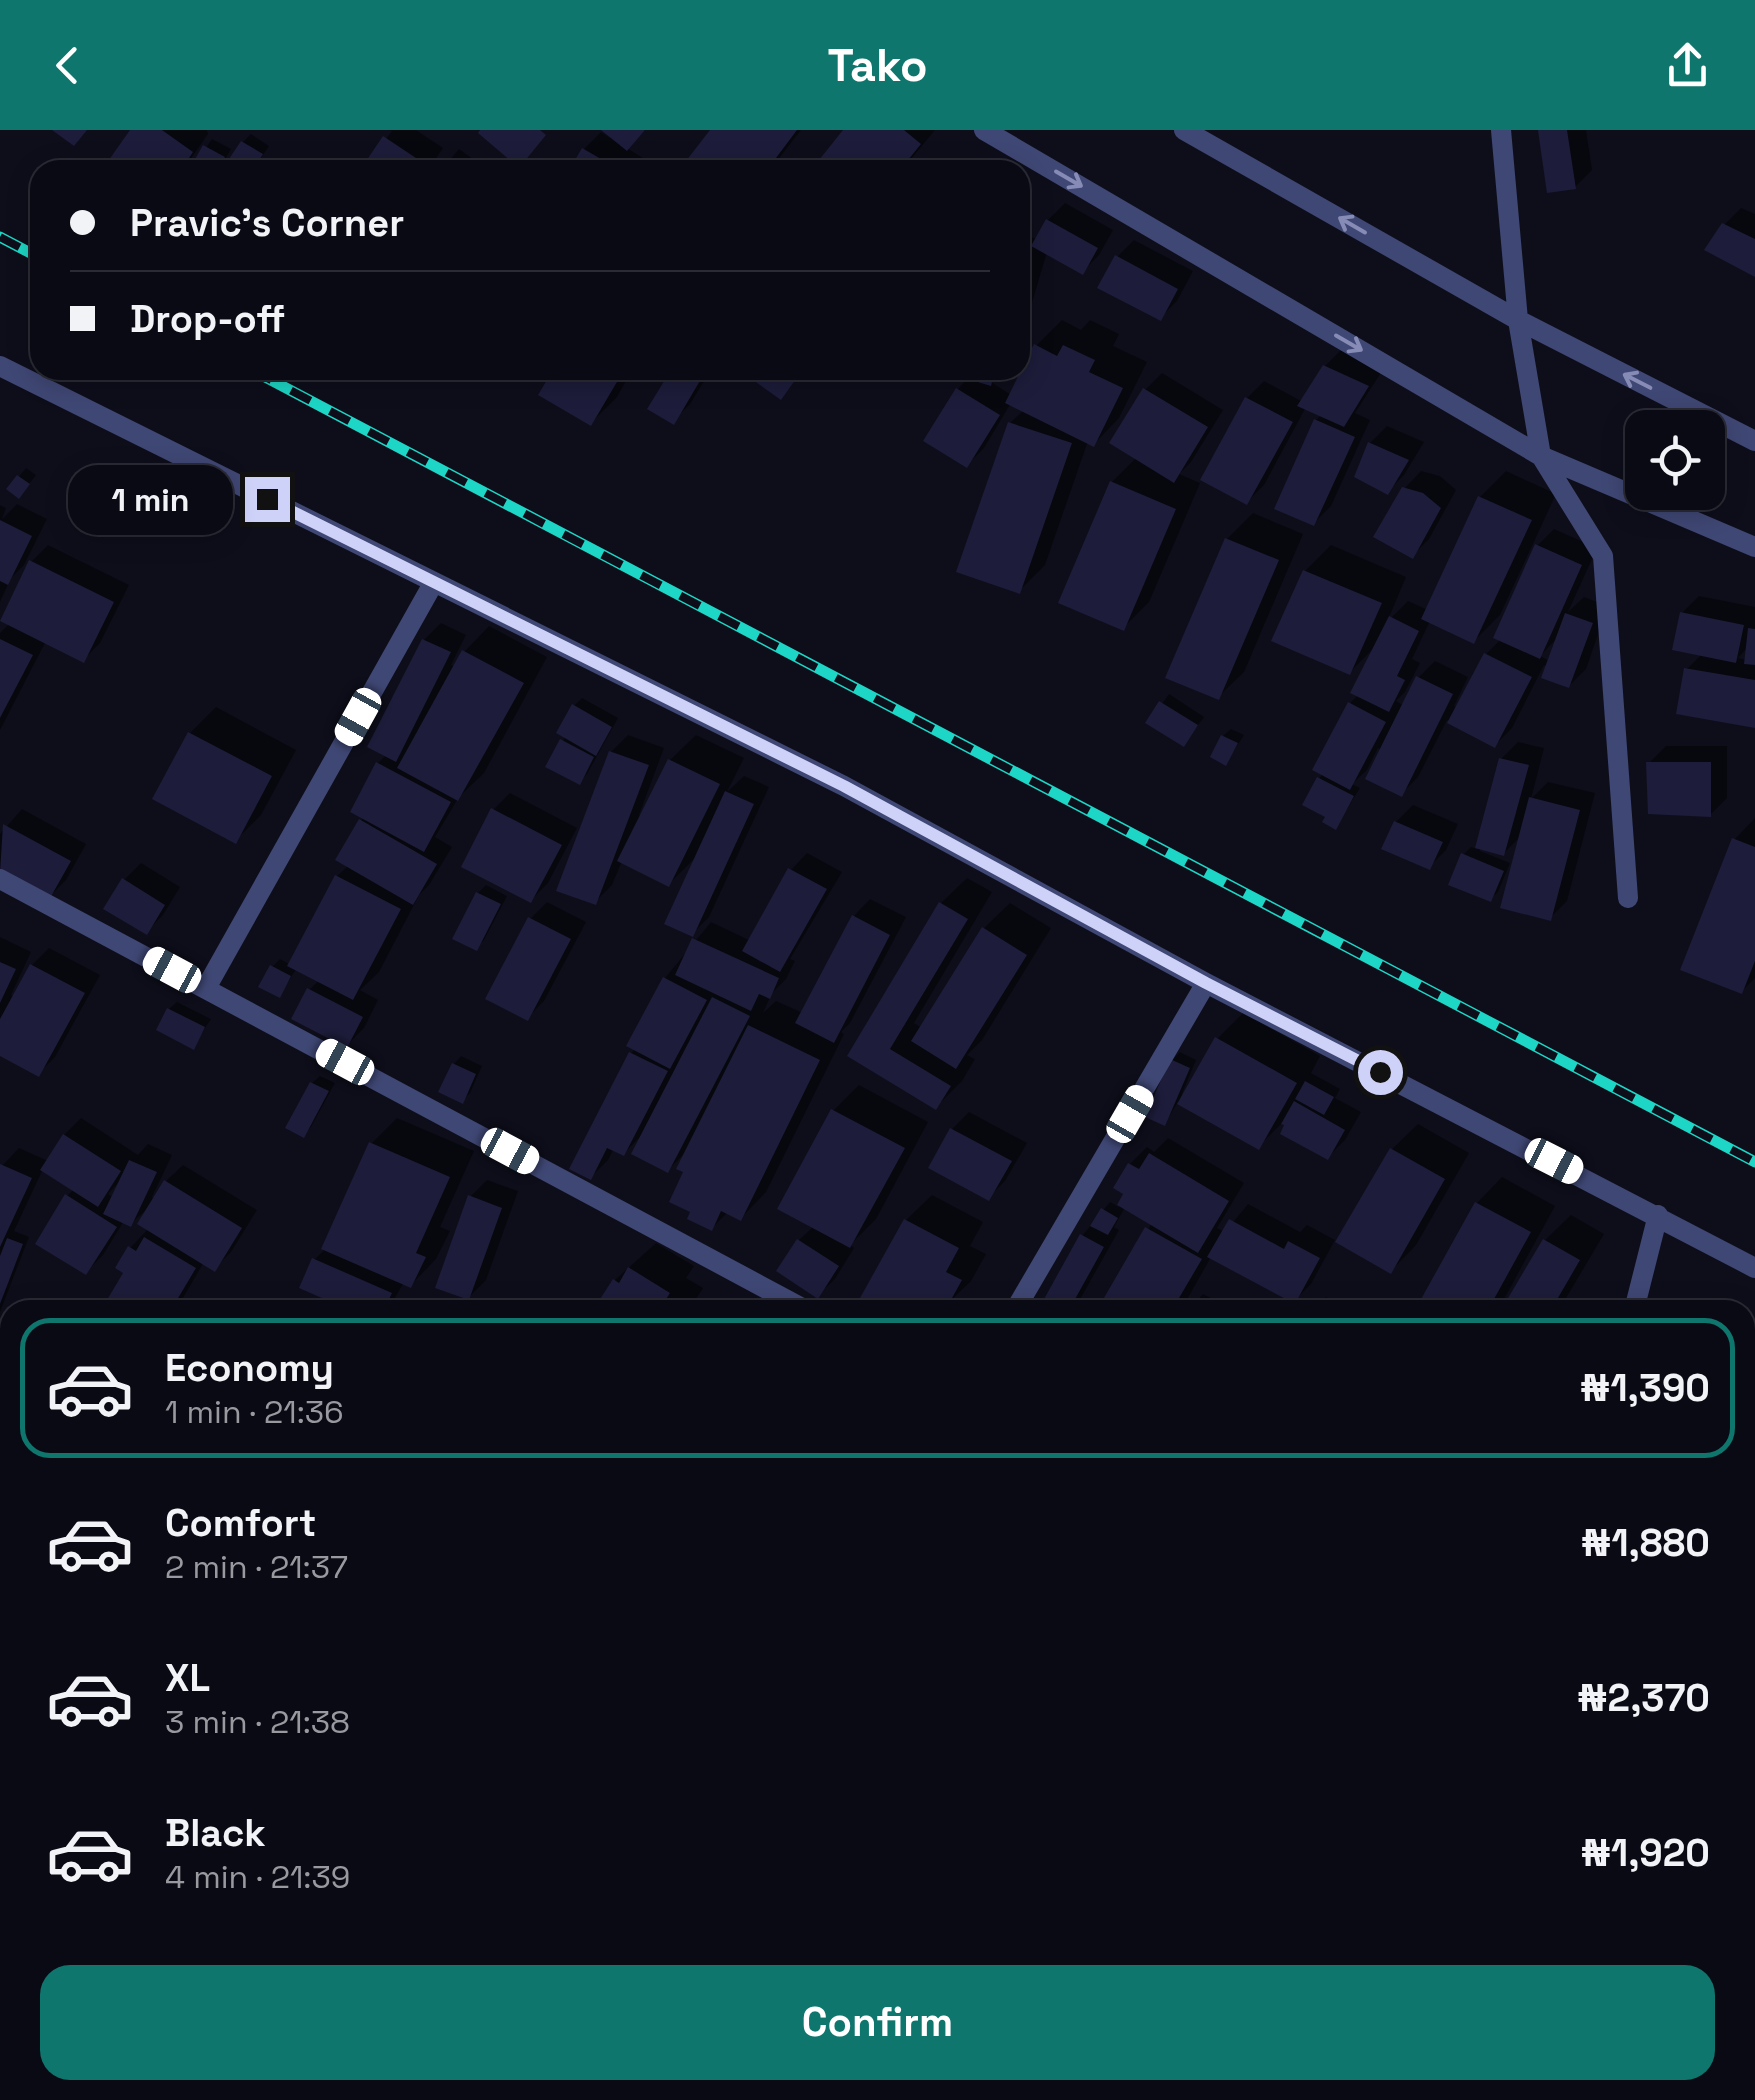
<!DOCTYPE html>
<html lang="en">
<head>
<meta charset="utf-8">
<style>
  body { margin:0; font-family:"Space Grotesk",sans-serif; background:#181822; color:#f1f3f6; height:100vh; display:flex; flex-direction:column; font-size:38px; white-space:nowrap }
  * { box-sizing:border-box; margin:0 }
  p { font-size:32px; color:#999aa0 }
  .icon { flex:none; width:55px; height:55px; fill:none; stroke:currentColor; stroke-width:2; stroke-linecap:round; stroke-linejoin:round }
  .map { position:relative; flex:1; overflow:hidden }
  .sheet { position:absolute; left:0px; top:1170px; width:1755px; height:800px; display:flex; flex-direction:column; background:#0a0a14; border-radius:30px 30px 0 0; box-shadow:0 5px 25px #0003,0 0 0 2px #2a2b34 }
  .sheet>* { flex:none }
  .hud { position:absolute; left:30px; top:30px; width:1000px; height:220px; border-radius:30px; box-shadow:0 5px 25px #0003,0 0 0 2px #2a2b34; display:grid; align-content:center; height:220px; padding:0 40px; background:#0a0a14 }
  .fabs { position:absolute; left:1625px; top:280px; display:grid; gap:20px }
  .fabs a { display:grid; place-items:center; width:100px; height:100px; border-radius:20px; background:#0a0a14; box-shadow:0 5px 25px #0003,0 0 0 2px #2a2b34; font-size:50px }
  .end { position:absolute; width:45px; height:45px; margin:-22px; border:12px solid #cfd2f8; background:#111; box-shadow:0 0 0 5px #111 }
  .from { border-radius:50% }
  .bubble { position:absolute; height:70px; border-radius:30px; background:#0a0a14; box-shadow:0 5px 25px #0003,0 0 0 2px #2a2b34; font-size:32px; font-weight:800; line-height:70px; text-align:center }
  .car { position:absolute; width:30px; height:60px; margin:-30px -15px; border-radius:12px; box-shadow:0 0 8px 2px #0007; background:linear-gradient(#fff 24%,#345 0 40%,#fff 0 76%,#345 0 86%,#fff 0) }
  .hud b { display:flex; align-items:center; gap:35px; height:95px; font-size:38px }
  .hud b+b { border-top:2px solid #2a2b34 }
  .hud i { width:25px; height:25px; background:#f1f3f6 }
  ul { padding:18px 0 0; list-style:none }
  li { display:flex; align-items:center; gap:30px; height:140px; margin:0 20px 15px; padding:0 20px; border:5px solid transparent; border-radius:30px }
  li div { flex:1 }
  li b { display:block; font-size:38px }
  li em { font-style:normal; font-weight:800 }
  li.current { border-color:#0f766e }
  li>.icon { width:90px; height:90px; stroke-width:1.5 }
  .cta { display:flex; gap:20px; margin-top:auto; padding:20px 40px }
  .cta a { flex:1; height:115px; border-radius:30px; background:#0f766e; color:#fff; font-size:40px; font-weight:800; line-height:115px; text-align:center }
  header { display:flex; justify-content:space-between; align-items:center; height:130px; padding:0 40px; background:#0f766e; color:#fff; font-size:45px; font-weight:800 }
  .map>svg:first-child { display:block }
  .shadow { fill:#0007; fill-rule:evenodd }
  .building { fill:#1d1c3a }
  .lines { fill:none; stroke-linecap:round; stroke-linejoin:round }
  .street { stroke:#3f4774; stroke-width:20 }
  .rail-casing { stroke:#1dd6c5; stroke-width:11 }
  .rail { stroke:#0e0e1b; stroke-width:8; stroke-dasharray:22; stroke-linecap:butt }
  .oneway { stroke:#878cb6 }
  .route { stroke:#cfd2f8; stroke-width:12 }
</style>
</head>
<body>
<header><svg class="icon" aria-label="back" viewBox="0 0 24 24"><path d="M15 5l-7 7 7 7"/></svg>Tako<svg class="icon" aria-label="share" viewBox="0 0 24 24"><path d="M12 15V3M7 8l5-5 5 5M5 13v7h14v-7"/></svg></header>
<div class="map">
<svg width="1755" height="1970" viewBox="0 0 1755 1970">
  <rect width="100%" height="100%" fill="#0e0e1b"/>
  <path class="shadow" d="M133 0H207L208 4 183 40H119Z
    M389 0H416L443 18 428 40H363L392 1Z
    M605 0H645L627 18 662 40H571L584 19 601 2 610 8 612 5Z
    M713 0H801L770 40H682Z
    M846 0H935L902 40H814Z
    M1540 0H1586L1592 40 1575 57Z
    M251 4 269 16 253 40H231L243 12Z
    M212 9 231 19 219 40 193 37Z
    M459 19 488 40H441Z
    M1065 73 1113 100 1099 125 1082 142 1047 122 1020 213V104L1037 109 1048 90Z
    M1741 78 1755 84V144L1724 95Z
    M1134 110 1193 141 1177 171 1160 188 1117 127Z
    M1062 190 1081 200 1090 190 1119 204 1113 216 1147 232 1119 288 1094 314 1088 311 1045 435 1019 461 1010 293 1024 280 1011 273 984 318 967 335 958 259 969 247 943 240H1003L991 252 1011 265 1036 216Z
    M1342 219 1384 238 1355 283 1370 290 1331 376 1314 393 1316 290 1322 284 1306 277 1264 355 1247 372 1203 349 1247 268 1264 251 1303 272 1325 236Z
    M556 240H632L617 267 591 293Z
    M674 240H711L690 274 673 291Z
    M1162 243 1223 280 1191 332 1179 344 1200 353 1149 472 1123 498 1112 352 1137 327 1145 260Z
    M1387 296 1424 312 1404 345 1387 362 1370 313Z
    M26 338 36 345 26 358 9 359Z
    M132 340 160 356 137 391 109 375Z
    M1421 341 1440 346 1456 360 1429 409 1412 426 1404 359Z
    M1506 341 1556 364 1500 485 1474 511 1430 491 1412 529 1420 533 1405 562 1396 571 1404 576 1418 548 1435 531 1468 547 1454 576 1458 578 1486 524 1501 509 1537 416 1554 399 1597 418 1568 482 1584 467 1608 476 1586 539 1569 556 1544 535 1512 598 1495 615 1447 590 1418 647 1401 664 1382 620 1378 618 1367 640 1352 654 1360 658 1336 697 1319 648 1324 643 1350 573 1359 564 1374 518 1350 542 1305 441 1331 415 1406 447 1387 492 1408 471 1428 480 1480 367ZM1558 507 1550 531 1540 526Z
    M17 374 47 389 24 435 11 448 0 472V375L6 378 2 389Z
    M1253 383 1303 404 1244 542 1218 567 1227 409Z
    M48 415 129 455 100 513 83 530 46 511 0 600V503L10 493 31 432Z
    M1699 466 1755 477V595L1686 540 1702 524 1682 483ZM1748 517 1747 530 1738 528Z
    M441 493 466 505 451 535 455 537 464 522 489 496 547 527 484 643 459 667 435 707 452 717 429 755 419 765 379 842 360 860 378 870 364 898 347 915 309 860 319 850 297 838 279 865 272 837 280 829 291 835 337 746 349 735 378 633 387 624 424 510Z
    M1169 564 1204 587 1184 614 1149 592Z
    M582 568 618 588 587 644 579 652 549 636 566 606 574 576Z
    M216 577 296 620 261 685 235 711 190 603Z
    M1231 599 1244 605 1226 633 1223 606Z
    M628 605 664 618 639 685 642 686 670 630 696 605 744 628 727 662 744 646 769 657 709 787 692 804 699 724 669 754 622 731 612 755 595 772 611 622Z
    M1518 612 1544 618 1531 669 1548 652 1595 663 1567 771 1550 788 1522 705 1504 723 1481 717 1480 721 1510 733 1498 762 1490 769 1463 725 1471 717 1477 719 1501 629Z
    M1666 616H1727V668L1710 685 1649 633Z
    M510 663 577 698 548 753 531 770 493 680Z
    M1413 675 1458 694 1446 720 1429 737 1396 692Z
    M22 679 86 714 66 750 49 767 0 740V704Z
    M1755 688V848L1742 861 1734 710Z
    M807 723 842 742 790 829 795 831 786 849 772 863 763 883 776 871 803 883 854 786 870 769 906 787 850 893 841 902 844 904 766 1062 741 1088 728 1082 712 1098 694 1081 687 1041 688 1020 668 1040 641 1006 624 1023 614 1018 608 1030 591 1047 631 923 636 918 629 915 665 848 711 792 751 811 791 740Z
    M141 733 180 757 163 785 146 802 124 750Z
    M967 748 992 762 914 893 922 898 984 798 1010 773 1051 798 982 910 967 925 975 929 962 951 936 977 850 925 941 773Z
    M486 755 507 766 484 810 476 818 478 763Z
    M547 772 586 792 544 871 527 888 530 789Z
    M0 807 31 822 11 865 14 867 32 835 49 818 100 845 55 927 38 944 0 923Z
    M177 872 211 889 193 916 169 879Z
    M1243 883 1320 926 1311 943 1340 959 1335 968 1361 982 1345 1010 1328 1027 1283 992 1258 1017 1178 972 1165 993 1172 930 1180 922 1196 930 1182 964 1185 965 1217 909Z
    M461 926 482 936 470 963 462 971 454 934Z
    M320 946 335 953 311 997 303 1005 312 953Z
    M859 955 928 992 876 1089 850 1115 854 1118 835 1149 818 1165 779 1141 799 1110 814 1096 833 981Z
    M969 982 1027 1013 1005 1051 988 1068 931 1037 952 999Z
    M81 988 138 1025 148 1014 172 1025 152 1067 155 1069 166 1051 183 1035 257 1080 231 1122 214 1139 204 1132 176 1180H104L127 1142 130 1118 149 1098 150 1077 130 1094 124 1091 103 1125 86 1142 67 1066 74 1059 43 1039 14 1101 29 1107 0 1182V1038L19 1018 48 1031 64 1005ZM121 1050 114 1068 108 1064Z
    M397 988 474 1021 440 1097 450 1101 436 1129 411 1155 404 1152 388 1180H355L314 1130 324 1120 371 1014Z
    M1418 994 1469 1023 1416 1115 1391 1141 1392 1019Z
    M1168 1008 1244 1053 1217 1098 1225 1102 1248 1074 1300 1102 1307 1095 1335 1110 1311 1154 1294 1171 1211 1127 1181 1180H1100L1152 1093 1125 1077 1114 1097 1119 1100 1074 1180H1041L1082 1106 1110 1072 1119 1077 1126 1063 1130 1034 1147 1017 1154 1022Z
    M1502 1047 1555 1076 1498 1180H1418L1477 1073Z
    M487 1050 518 1061 486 1150 469 1167 470 1067Z
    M932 1065 983 1092 970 1116 986 1124 971 1151 945 1176 939 1173 934 1180H873L906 1090Z
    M1571 1085 1604 1104 1563 1173 1582 1180H1504L1545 1110Z
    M656 1113 694 1136 686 1148 703 1158 689 1180H596L615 1150Z
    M1203 1164 1234 1180H1188Z
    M1326 1167 1348 1180H1313Z
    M1745 1250 1755 1254V1275L1745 1297Z
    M1755 1299V1438L1745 1434V1319Z
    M4 1314 10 1318V1335L0 1350V1318Z
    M10 1441V1526L0 1539V1452Z
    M0 1662 10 1667 3 1688 10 1691V1741L0 1756Z
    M10 1937V1960H88L82 1970H0V1955Z
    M506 1960H566L560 1970H501Z
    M708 1960H944L934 1970H703Z
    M969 1960H1053L1049 1970H964Z
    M1065 1960H1208L1224 1969 1059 1970Z
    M1614 1960H1692L1682 1970H1619Z"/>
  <path class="building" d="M52 0H87L74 16Z
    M130 0H162L193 22 181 40H114L106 34Z
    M480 0H540L546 5 519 38 478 3Z
    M601 0H645L627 21Z
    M710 0H797L767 40H679Z
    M843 0H904L921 14 900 40H811Z
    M1538 0H1567L1576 59 1547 63Z
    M383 6 428 36 425 40H360Z
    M241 11 263 24 253 40H226L223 38Z
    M203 15 225 27 218 40 190 38Z
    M582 18 620 40H569Z
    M1046 89 1098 118 1083 145 1031 116Z
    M1722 93 1755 109V147L1704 120Z
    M1115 125 1178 159 1161 191 1097 158Z
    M1034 214 1057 226 1063 215 1095 230 1089 242 1123 258 1094 317 1005 273Z
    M1323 235 1369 256 1344 297 1297 276Z
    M553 240H624L591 296 538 265Z
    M671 240H687L701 249 674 295 647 279Z
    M739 240H796L800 243 781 270Z
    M938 240H995L991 256Z
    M956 258 1000 285 967 338 923 311Z
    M1143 258 1208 297 1174 353 1109 313Z
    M1245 267 1293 292 1247 375 1200 350Z
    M1314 289 1355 307 1314 396 1274 379Z
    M1008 292 1072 313 1020 464 956 442Z
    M1368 312 1409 330 1388 365 1354 347Z
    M17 345 30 354 19 369 6 359Z
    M122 347 154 364 137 394 106 376Z
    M1110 351 1176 379 1124 501 1058 473Z
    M1402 357 1423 363 1441 378 1413 429 1373 407Z
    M1478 366 1532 390 1474 514 1421 489Z
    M0 390 32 406 8 455 0 451Z
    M1225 408 1279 430 1219 570 1165 548Z
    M1535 414 1582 435 1540 529 1493 508Z
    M29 430 114 472 84 533 0 491Z
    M1303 440 1382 473 1350 545 1271 511Z
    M1680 482 1744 495 1736 533 1672 520Z
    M1565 483 1593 493 1569 558 1541 548Z
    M1389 486 1419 501 1397 546 1405 550 1389 582 1350 563Z
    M1748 498 1755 499V535L1744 534Z
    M0 509 33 525 0 588Z
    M422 509 451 522 396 632 367 617Z
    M462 520 524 553 458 671 397 638Z
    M1484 523 1532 547 1495 618 1447 593Z
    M1684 538 1755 550V598L1676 584Z
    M1416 546 1453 564 1402 667 1365 649Z
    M1159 571 1198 595 1184 617 1145 593Z
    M1348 572 1386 592 1350 660 1312 640Z
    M572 574 612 597 596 626 556 603Z
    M188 602 272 646 236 714 152 669Z
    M1221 605 1238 613 1226 636 1210 627Z
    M560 609 594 627 580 655 545 637Z
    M609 621 649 635 596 775 556 761Z
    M1499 628 1529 635 1504 726 1475 718Z
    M668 629 720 654 669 757 617 731Z
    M376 632 451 672 424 722 350 682Z
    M1646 632H1711V687L1648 684Z
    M1317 647 1354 666 1336 700 1322 692 1325 687 1302 675Z
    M725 661 754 674 693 807 664 794Z
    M1529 667 1580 680 1551 791 1500 778Z
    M491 678 562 715 531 773 461 737Z
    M359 689 437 734 413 775 335 730Z
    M1394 691 1443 712 1430 740 1381 719Z
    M3 694 71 731 49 770 0 743Z
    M1732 708 1755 717V831L1742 864 1680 840Z
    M1461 723 1504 741 1491 772 1448 755Z
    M788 738 827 759 780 842 742 821Z
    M335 745 401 779 353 870 287 836Z
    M122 748 165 775 147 805 103 779Z
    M476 762 501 774 477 821 452 809Z
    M939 772 968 789 890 919 951 956 936 980 847 926Z
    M852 785 890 805 834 913 795 893Z
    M528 787 571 809 528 891 485 869Z
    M982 797 1027 825 956 939 911 911Z
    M692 808 779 848 770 869 759 864 751 881 675 845Z
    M0 832 16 839 0 873Z
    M30 834 85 863 39 947 0 926V889Z
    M270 835 291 846 280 868 258 857Z
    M663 847 707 870 670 939 626 916Z
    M307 858 363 887 347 918 291 889Z
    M712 867 750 886 668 1043 631 1024Z
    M167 878 205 897 194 920 156 900Z
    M748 895 820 930 741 1091 721 1081 712 1101 687 1089 690 1082 669 1072 683 1042 676 1039Z
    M1215 907 1297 953 1259 1020 1177 974Z
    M629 922 668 941 624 1026 607 1018 591 1050 569 1039Z
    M1170 929 1190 938 1165 996 1145 987Z
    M452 933 476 944 463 974 438 962Z
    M1305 951 1334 967 1324 985 1295 969Z
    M310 952 329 961 304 1008 285 998Z
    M1294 971 1345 1000 1328 1030 1280 1004 1284 995 1281 994Z
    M831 979 905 1018 850 1118 777 1079Z
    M950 998 1012 1031 989 1071 928 1038Z
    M63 1004 121 1041 98 1077 40 1040Z
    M369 1012 450 1047 416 1123 426 1127 411 1158 321 1119Z
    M1390 1018 1445 1049 1391 1144 1335 1112Z
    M1149 1023 1229 1071 1198 1123 1117 1075 1123 1064 1113 1058 1128 1033 1139 1039Z
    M129 1030 157 1042 131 1097 103 1084Z
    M0 1034 32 1048 0 1117Z
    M164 1050 242 1098 215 1142 137 1094Z
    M65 1064 117 1097 86 1145 35 1114Z
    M468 1065 502 1078 469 1170 435 1158Z
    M1475 1072 1531 1102 1488 1180H1415Z
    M1101 1078 1118 1088 1108 1105 1090 1096Z
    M904 1089 959 1118 946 1142 962 1150 946 1179 930 1171 925 1180H870L873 1175 860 1168Z
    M1229 1089 1284 1119 1288 1111 1320 1128 1295 1174 1207 1127Z
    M1145 1097 1202 1129 1172 1180H1097Z
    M1080 1104 1104 1117 1069 1180H1038Z
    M144 1107 196 1138 171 1180H101L123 1143 115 1138 128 1116 136 1121Z
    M7 1108 23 1114 0 1174V1126Z
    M797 1109 839 1136 818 1169 776 1141Z
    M1543 1109 1580 1130 1551 1180H1501Z
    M312 1128 392 1163 384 1180H349L299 1158Z
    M628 1137 670 1163 663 1174 672 1180H593L613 1149 619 1153Z
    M1755 1293V1342L1745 1337V1313Z
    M1745 1381 1755 1385V1441L1745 1437Z
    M0 1449 10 1454V1517L0 1534Z
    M1749 1743 1755 1747V1798L1745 1791V1749Z
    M10 1932V1960H79L73 1970H0V1950Z
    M503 1960H560L555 1970H498Z
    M705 1960H761L778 1970H700Z
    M826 1960H878L896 1970H820Z
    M898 1960H938L933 1970H905L896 1965Z
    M966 1960H1040L1036 1970H962Z
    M1062 1960H1109L1103 1970H1056Z
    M1115 1960H1147L1160 1967 1159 1970H1110Z
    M1170 1960H1197L1191 1970H1163Z
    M1611 1960H1679L1678 1970H1610Z"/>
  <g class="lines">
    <path class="street" d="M984 0 1541 326 1755 417
      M1184 0 1518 190 1755 311
      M1501 0 1518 190 1541 326 1603 426 1628 768
      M0 236 844 656 1206 853 1755 1138
      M0 749 806 1180
      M206 858 434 452
      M1015 1180 1206 853
      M1634 1180 1658 1085
      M0 1301 10 1307
      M1745 1690 1755 1696
      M0 1821 10 1826
      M260 1960 278 1970
      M1245 1960 1264 1970
      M1468 1970 1472 1960"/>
    <g class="rail-casing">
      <path id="rail" d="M0 107 40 128
        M252 240 1755 1032"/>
    </g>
    <use href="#rail" class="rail"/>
  </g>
  <defs><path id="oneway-shaft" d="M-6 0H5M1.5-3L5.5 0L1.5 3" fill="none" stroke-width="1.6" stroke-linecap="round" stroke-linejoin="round" transform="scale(2.5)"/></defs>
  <g class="oneway">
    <use href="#oneway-shaft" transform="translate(1069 49) rotate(30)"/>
    <use href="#oneway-shaft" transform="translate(1352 95) rotate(-150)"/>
    <use href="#oneway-shaft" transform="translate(1349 213) rotate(30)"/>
    <use href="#oneway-shaft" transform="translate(1637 251) rotate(-153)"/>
  </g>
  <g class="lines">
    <path class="route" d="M267 369 844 656 1206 853 1380 942"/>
  </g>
</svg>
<div class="fabs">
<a><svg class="icon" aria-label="locate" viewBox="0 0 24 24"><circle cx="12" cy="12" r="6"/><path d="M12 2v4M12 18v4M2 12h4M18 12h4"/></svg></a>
</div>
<i class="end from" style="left:1380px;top:942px"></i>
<i class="end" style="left:267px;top:369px"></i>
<div class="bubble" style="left:68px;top:335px;width:165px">1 min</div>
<i class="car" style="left:358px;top:587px;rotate:209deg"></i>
<i class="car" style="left:172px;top:840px;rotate:298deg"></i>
<i class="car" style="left:345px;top:932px;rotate:298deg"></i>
<i class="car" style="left:1130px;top:984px;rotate:30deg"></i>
<i class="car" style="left:510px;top:1021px;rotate:118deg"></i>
<i class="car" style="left:1554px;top:1031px;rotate:117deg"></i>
<div class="hud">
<b><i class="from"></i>Pravic's Corner</b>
<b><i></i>Drop-off</b>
</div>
<section class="sheet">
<ul>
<li class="current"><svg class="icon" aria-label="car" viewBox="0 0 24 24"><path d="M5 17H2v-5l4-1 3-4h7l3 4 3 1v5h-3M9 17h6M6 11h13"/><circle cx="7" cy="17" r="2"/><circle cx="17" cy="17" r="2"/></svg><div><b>Economy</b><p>1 min · 21:36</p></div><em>₦1,390</em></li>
<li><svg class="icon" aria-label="car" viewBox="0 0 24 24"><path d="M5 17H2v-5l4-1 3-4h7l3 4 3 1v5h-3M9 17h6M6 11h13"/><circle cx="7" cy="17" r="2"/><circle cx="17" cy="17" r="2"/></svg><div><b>Comfort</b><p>2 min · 21:37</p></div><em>₦1,880</em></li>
<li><svg class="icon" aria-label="car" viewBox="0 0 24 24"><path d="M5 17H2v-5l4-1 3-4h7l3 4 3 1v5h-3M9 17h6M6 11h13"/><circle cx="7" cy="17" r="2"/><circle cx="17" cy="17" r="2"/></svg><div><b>XL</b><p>3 min · 21:38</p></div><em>₦2,370</em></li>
<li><svg class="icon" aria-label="car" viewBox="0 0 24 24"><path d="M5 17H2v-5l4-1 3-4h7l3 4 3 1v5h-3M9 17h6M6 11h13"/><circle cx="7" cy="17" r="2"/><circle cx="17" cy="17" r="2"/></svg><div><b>Black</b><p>4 min · 21:39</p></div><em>₦1,920</em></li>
</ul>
<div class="cta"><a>Confirm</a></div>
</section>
</div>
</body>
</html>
